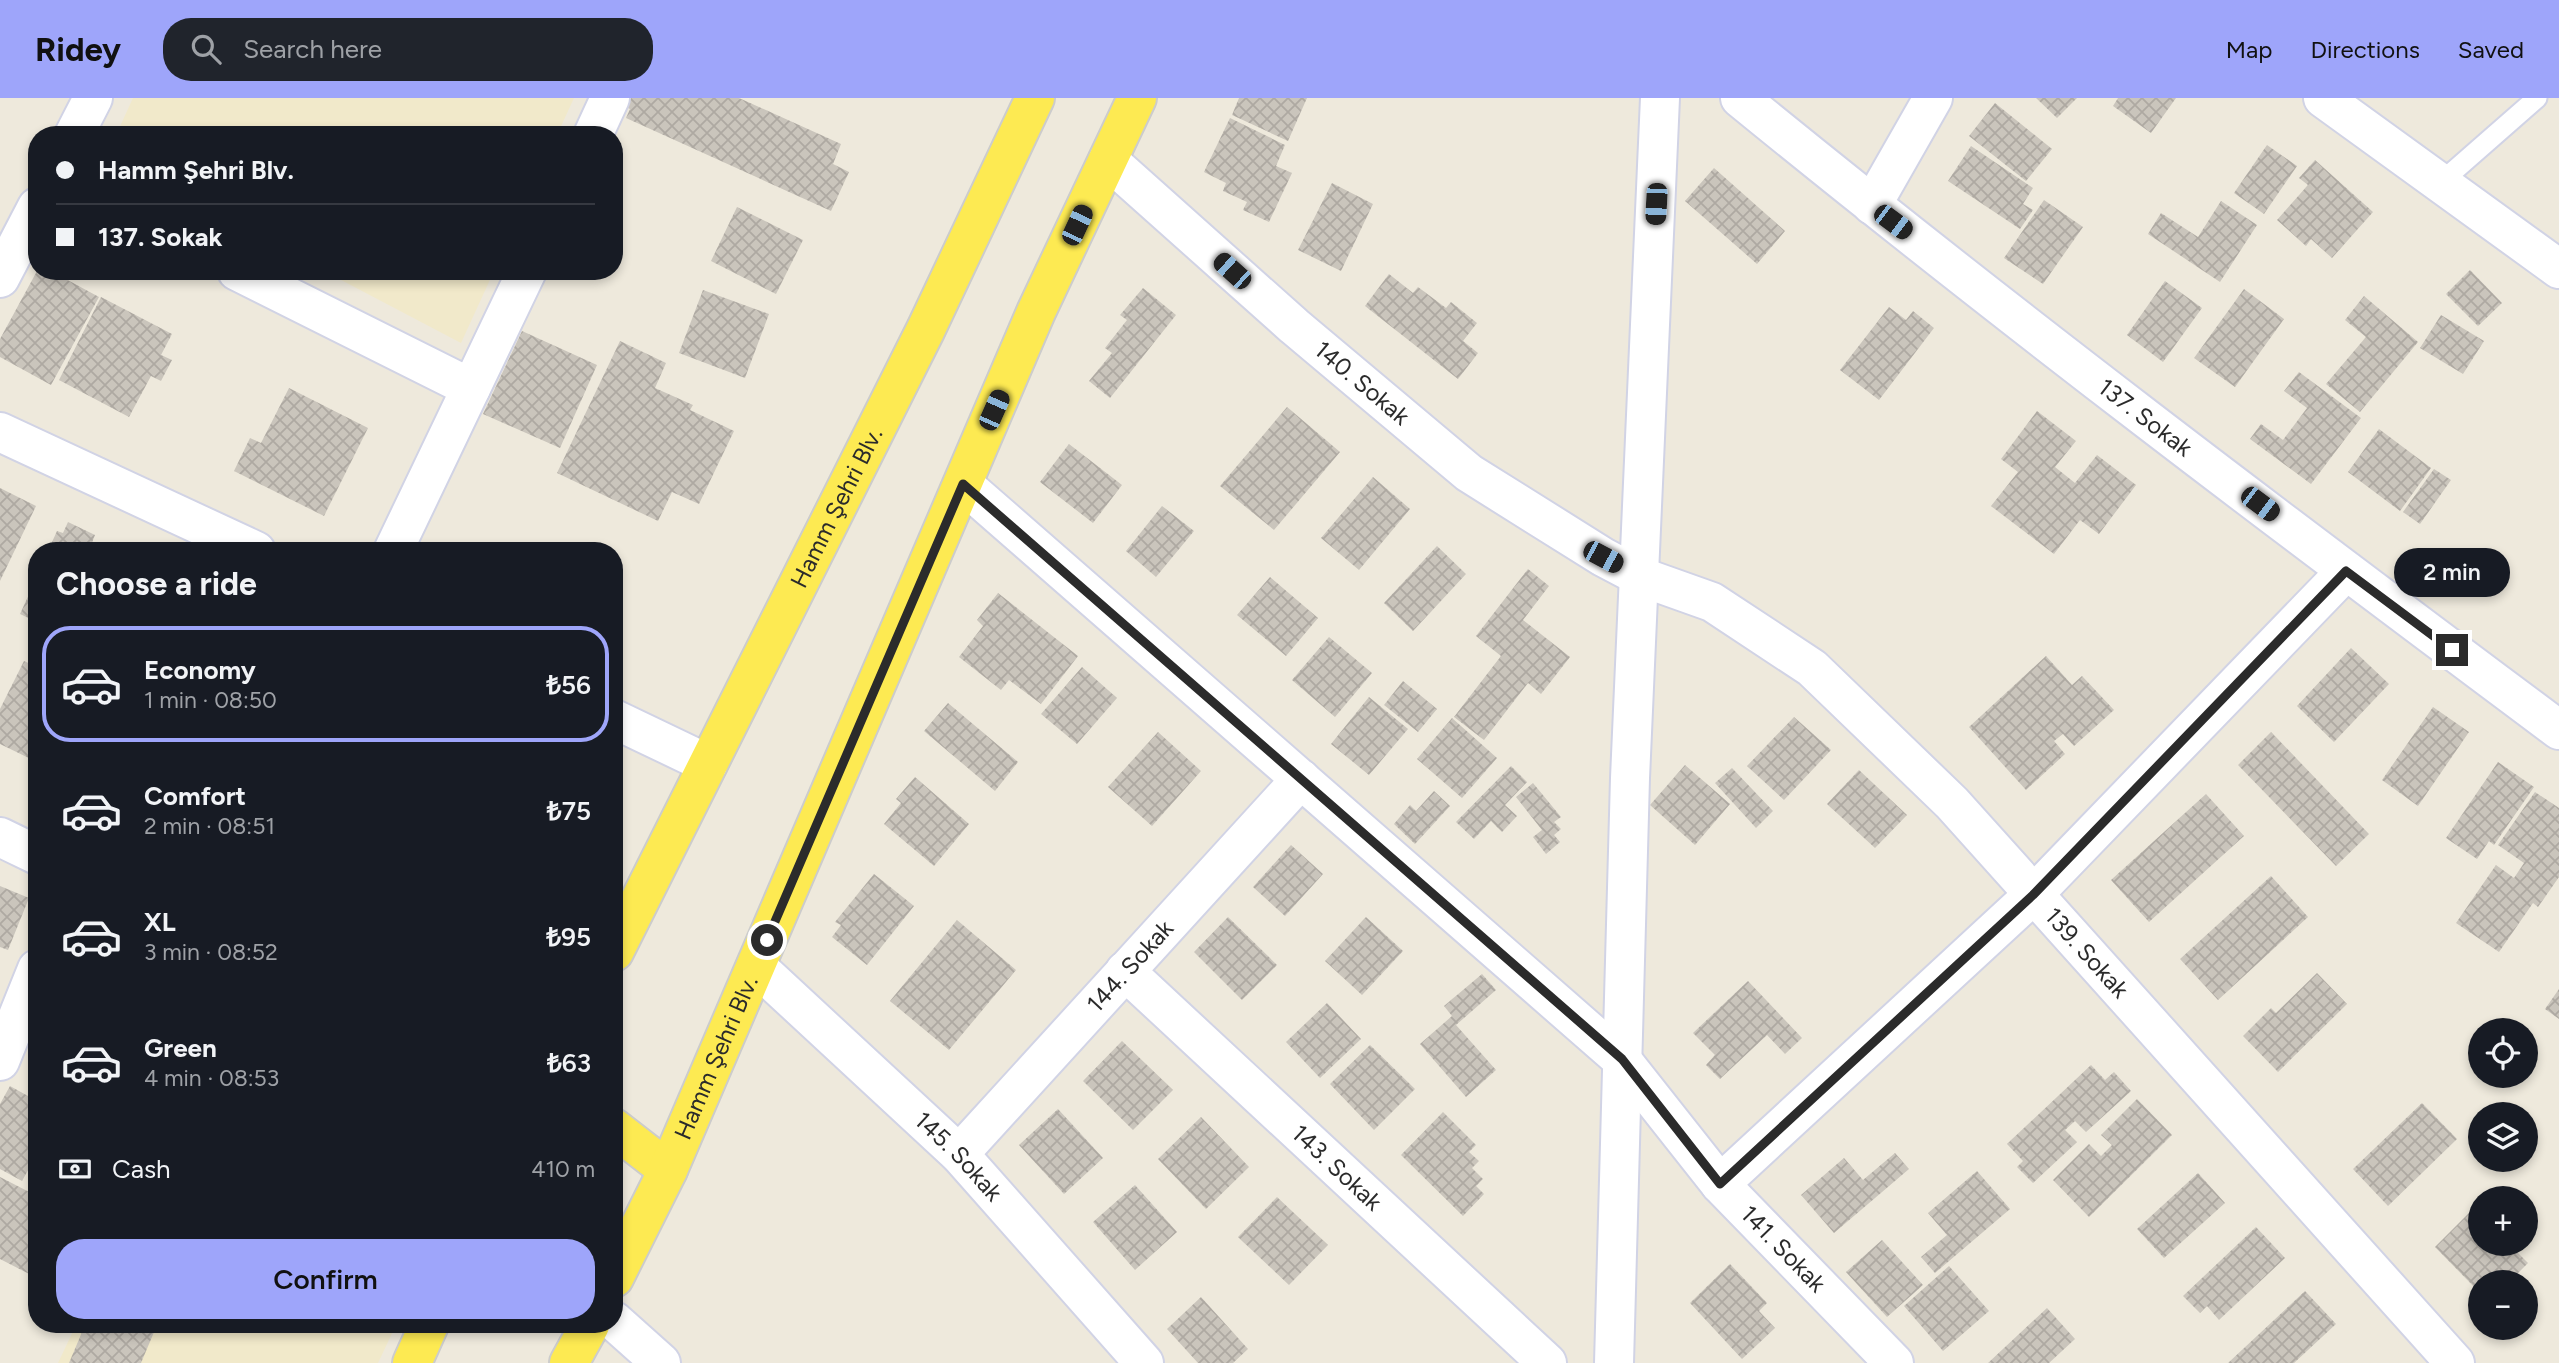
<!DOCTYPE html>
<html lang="en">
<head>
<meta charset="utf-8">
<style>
  body { margin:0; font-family:Figtree,sans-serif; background:#20242c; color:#f1f3f6; height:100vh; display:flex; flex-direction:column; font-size:26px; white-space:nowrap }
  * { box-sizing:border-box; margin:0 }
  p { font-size:23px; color:#9ea1a6 }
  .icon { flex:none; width:38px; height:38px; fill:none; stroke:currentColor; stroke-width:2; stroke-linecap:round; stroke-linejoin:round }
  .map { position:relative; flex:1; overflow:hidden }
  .details { position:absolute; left:28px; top:444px; width:595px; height:791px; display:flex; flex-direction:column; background:#171b24; border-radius:28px; box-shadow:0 4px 10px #0003 }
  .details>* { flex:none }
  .banner { position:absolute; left:28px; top:28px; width:595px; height:154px; border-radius:28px; box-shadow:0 4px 10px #0003; display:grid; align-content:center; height:154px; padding:0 28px; background:#171b24 }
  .controls { position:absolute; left:2468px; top:920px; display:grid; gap:14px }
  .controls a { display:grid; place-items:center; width:70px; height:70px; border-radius:50%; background:#171b24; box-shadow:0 4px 10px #0003; font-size:35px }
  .end { position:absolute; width:32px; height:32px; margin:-16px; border:9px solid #2b2b2b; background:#fff; box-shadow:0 0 0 4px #fff }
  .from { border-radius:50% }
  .bubble { position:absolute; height:49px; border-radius:24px; background:#171b24; box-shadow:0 4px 10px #0003; font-size:23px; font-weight:600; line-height:49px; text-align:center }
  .car { position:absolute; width:21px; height:42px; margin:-21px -10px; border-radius:9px; box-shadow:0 0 5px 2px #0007; background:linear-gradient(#222 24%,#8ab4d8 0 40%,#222 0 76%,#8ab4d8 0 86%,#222 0) }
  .banner b { display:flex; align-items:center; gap:24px; height:66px; font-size:26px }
  .banner b+b { border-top:2px solid #363941 }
  .banner i { width:18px; height:18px; background:#f1f3f6 }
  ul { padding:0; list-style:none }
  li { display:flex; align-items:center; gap:21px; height:116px; margin:0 14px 10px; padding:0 14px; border:4px solid transparent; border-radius:28px }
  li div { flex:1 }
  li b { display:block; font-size:26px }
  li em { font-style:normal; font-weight:600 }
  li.selected { border-color:#9ea5fa }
  li>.icon { width:63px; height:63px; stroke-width:1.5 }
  h2 { padding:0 28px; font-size:32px; line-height:84px }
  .pay { display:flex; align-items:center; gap:18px; height:77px; padding:0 28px; font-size:26px }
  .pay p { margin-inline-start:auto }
  .action { display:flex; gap:14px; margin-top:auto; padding:14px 28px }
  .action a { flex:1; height:80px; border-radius:28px; background:#9ea5fa; color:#111; font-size:28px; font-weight:600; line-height:80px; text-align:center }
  header { display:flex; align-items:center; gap:42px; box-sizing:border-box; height:98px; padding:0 35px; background:#9ea5fa; color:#111 }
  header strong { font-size:33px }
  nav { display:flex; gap:38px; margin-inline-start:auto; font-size:24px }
  .search { width:490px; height:63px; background:#20242c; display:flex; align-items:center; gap:18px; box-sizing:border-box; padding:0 24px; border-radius:28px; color:#9ea1a6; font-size:26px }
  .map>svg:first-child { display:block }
  .education { fill:#f1e9ca }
  .building { fill:url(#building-cross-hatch) }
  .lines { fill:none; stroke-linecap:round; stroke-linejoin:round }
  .lane-casing { stroke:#d1d3e5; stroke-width:23 }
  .street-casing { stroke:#d1d3e5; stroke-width:42 }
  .primary-casing { stroke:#ccc; stroke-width:42 }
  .lane { stroke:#fff; stroke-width:19 }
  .street { stroke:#fff; stroke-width:38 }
  .primary { stroke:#fdea52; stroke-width:38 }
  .route { stroke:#2b2b2b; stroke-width:9 }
  .labels { text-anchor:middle; stroke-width:6; stroke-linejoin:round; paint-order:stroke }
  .street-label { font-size:24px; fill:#2b2b2b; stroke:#fff }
</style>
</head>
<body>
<header>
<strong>Ridey</strong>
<div class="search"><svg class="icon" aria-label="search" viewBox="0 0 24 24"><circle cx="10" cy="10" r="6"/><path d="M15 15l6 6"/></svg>Search here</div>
<nav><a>Map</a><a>Directions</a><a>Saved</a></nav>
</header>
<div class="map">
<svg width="2559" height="1265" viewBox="0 0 2559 1265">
  <defs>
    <pattern id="building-cross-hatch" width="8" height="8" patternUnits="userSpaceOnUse" patternTransform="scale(1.75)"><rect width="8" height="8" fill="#cac5bc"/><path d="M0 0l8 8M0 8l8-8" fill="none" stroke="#aea9a2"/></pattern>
  </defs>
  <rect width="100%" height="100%" fill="#eee9dc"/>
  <path class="education" d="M133 0H574L557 37H116Z
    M324 173H494L461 245Z
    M76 1227H396L378 1265H58Z"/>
  <path class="building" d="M622 0H739L841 46 833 66 849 74 831 113 626 20 630 11 620 6Z
    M1239 0H1307L1288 43 1232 17Z
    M2036 0H2077L2057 20Z
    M2118 0H2176L2151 35 2113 8Z
    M1995 5 2052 51 2026 83 1969 38Z
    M1230 20 1285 47 1276 68 1292 75 1269 124 1243 112 1247 104 1223 93 1226 85 1204 74Z
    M2267 47 2297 68 2264 116 2234 95Z
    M1971 48 2033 90 2023 106 2033 112 2020 131 1948 83Z
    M2315 62 2373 114 2332 160 2311 141 2306 148 2277 122 2308 87 2299 80Z
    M1714 70 1785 133 1757 166 1685 103Z
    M1332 85 1373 106 1341 173 1298 152Z
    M2044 102 2083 129 2043 186 2004 160Z
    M2221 103 2257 127 2220 184 2148 136 2161 115 2198 139Z
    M737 109 803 142 776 196 711 163Z
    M2470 172 2502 205 2478 228 2446 196Z
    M37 173H51L99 199 51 287 0 259V241Z
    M1389 176 1413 195 1418 189 1446 210 1451 204 1477 225 1463 243 1478 255 1458 281 1365 208Z
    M2165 183 2202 210 2163 264 2127 237Z
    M1143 190 1176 217 1110 300 1089 283 1112 255 1105 250 1127 222 1120 217Z
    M2244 191 2284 221 2235 289 2194 260Z
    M703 192 769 216 745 280 679 255Z
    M2364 198 2418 244 2360 314 2326 286 2366 239 2345 222Z
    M101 199 172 236 161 257 172 262 161 283 151 278 129 319 59 282Z
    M1889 209 1906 222 1913 213 1934 230 1879 302 1840 272Z
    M2441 217 2484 243 2463 276 2420 250Z
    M522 233 597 267 560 350 483 316Z
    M620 243 666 265 655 290 693 307 690 312 734 333 699 406 672 394 658 423 557 375Z
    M2299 274 2361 320 2311 386 2250 341 2261 326 2283 342 2307 310 2284 293Z
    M289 290 368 330 324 418 234 373 250 340 261 345Z
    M1287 309 1340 354 1274 432 1220 388Z
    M2037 313 2076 343 2055 369 2075 385 2097 357 2136 387 2099 436 2080 422 2054 456 1991 408 2018 374 2001 361Z
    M2379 331 2431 370 2400 413 2348 374Z
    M1069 346 1122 387 1093 425 1040 384Z
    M2434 371 2451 382 2420 426 2403 414Z
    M1373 379 1410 411 1359 472 1321 440Z
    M0 390 36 408 0 483Z
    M1162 408 1194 433 1156 479 1126 453Z
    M68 424 95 437 91 447 105 453H48L57 433 63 435Z
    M1437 448 1466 476 1413 533 1384 505Z
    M1528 471 1549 488 1523 522 1570 559 1541 596 1528 585 1484 642 1454 619 1501 558 1476 538Z
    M37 479V524L20 516Z
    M1270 479 1318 520 1286 558 1237 517Z
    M998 495 1078 558 1041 606 1009 582 1001 592 959 559 983 528 977 522Z
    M1329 539 1372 575 1335 619 1292 582Z
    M2351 550 2389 586 2334 644 2297 608Z
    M2046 558 2072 587 2082 578 2114 612 2074 648 2063 636 2054 643 2065 656 2026 692 1969 629Z
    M24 563 37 569V664L0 646V611Z
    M1082 569 1117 600 1077 646 1041 616Z
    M1403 583 1437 611 1418 634 1384 607Z
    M1369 599 1408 631 1369 677 1331 646Z
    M948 605 1018 664 995 693 924 633Z
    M2433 609 2469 634 2418 708 2382 682Z
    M1794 619 1831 652 1784 702 1747 668Z
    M1452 620 1497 660 1462 700 1417 661Z
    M1158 634 1201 673 1152 728 1108 689Z
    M2271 634 2369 736 2336 768 2238 667Z
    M2498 664 2534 689 2494 747 2489 743 2477 761 2446 740Z
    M1685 667 1730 706 1695 747 1650 707Z
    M1511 668 1527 684 1505 707 1517 718 1502 734 1491 723 1474 741 1456 724Z
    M1732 670 1773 713 1756 730 1715 685Z
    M1859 672 1907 717 1875 750 1827 706Z
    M915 679 969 726 934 768 884 726 901 705 896 701Z
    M1533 685 1561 719 1554 724 1561 731 1554 737 1560 744 1546 756 1533 739 1542 732 1516 699Z
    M1434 693 1450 708 1415 746 1394 726 1410 707 1416 713Z
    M2535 694 2559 710V779L2538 809 2533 805 2499 854 2456 825 2496 767 2514 780 2524 765 2498 747Z
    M2206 696 2244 738 2149 824 2111 782Z
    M1291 747 1323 776 1285 818 1253 789Z
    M874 776 914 808 867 867 832 839 841 827 835 824Z
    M2271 778 2308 819 2218 902 2180 861Z
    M0 788 29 800 8 852 0 849Z
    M1228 819 1277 867 1242 902 1194 854Z
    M1366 819 1403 853 1362 897 1325 863Z
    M957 822 1016 872 949 952 890 903Z
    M2317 875 2347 906 2278 974 2243 938 2271 910 2276 915Z
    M1482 876 1496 892 1456 927 1496 972 1466 999 1420 946 1452 918 1444 908Z
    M1748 883 1802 940 1785 956 1767 937 1720 981 1706 967 1715 957 1693 935Z
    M2559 891V921L2545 911Z
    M1327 905 1361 941 1320 980 1286 944Z
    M1122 943 1173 992 1133 1032 1083 983Z
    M1370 947 1415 991 1374 1032 1330 986Z
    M2091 967 2105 982 2114 974 2131 993 2086 1034 2075 1023 2065 1032 2077 1044 2033 1085 2017 1069 2023 1063 2007 1046Z
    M10 988 37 1003V1056L22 1083 0 1071V1006Z
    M2137 1001 2172 1037 2089 1119 2053 1082 2089 1046 2101 1058 2112 1047 2101 1037Z
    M2422 1005 2457 1041 2388 1108 2353 1071Z
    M1058 1011 1103 1060 1064 1096 1019 1047Z
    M1443 1014 1476 1047 1469 1054 1479 1063 1472 1070 1483 1081 1476 1088 1484 1096 1463 1118 1401 1057Z
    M1201 1019 1249 1069 1206 1111 1158 1061Z
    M1895 1055 1909 1071 1834 1135 1801 1097 1844 1060 1863 1082Z
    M1977 1073 2010 1111 1935 1175 1921 1159 1947 1137 1928 1115Z
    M2198 1075 2225 1105 2164 1160 2137 1131Z
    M0 1079 37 1098V1180L0 1161Z
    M1135 1087 1177 1134 1135 1172 1093 1124Z
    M1277 1099 1328 1147 1289 1187 1238 1139Z
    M2474 1110 2480 1116V1146H2509L2528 1165 2508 1185H2480V1195L2435 1149Z
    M2256 1129 2285 1160 2219 1222 2207 1208 2200 1215 2183 1198Z
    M1882 1142 1923 1187 1887 1219 1846 1174Z
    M1730 1166 1767 1205 1759 1213 1775 1230 1742 1261 1690 1205Z
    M1949 1168 1989 1213 1943 1253 1904 1208Z
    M2305 1193 2336 1226 2294 1265H2228Z
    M1201 1199 1248 1251 1233 1265H1198L1167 1231Z
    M2047 1210 2075 1241 2049 1265H1988Z
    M85 1227H157L141 1265H69Z"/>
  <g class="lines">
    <g class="lane-casing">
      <path id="lane" d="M2440 85 2537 0"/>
    </g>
    <g class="street-casing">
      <g id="street">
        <path id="s1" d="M1740 0C2007 218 2283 426 2559 632"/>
        <path d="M2323 0 2559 171"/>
        <path d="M74 37 93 0"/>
        <path d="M593 37 610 0"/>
        <path id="s2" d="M1108 62 1294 228 1469 375 1603 459 1639 478 1712 504 1812 570 1952 705 2455 1265"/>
        <path d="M1872 107 1933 0"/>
        <path d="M237 173 471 290"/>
        <path d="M0 180 37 109"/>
        <path d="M0 334 256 453"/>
        <path id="s3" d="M963 386 1622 962 1720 1086 1894 1265"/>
        <path d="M393 453 527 173"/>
        <path d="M614 621 708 666"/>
        <path d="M0 739 37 757"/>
        <path id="s4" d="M756 868 959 1056 1144 1265"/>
        <path id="s5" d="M1125 873 1547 1265"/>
        <path d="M0 963 37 871"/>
        <path id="s6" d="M959 1056 1301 681"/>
        <path d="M1720 1086 2033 797 2346 473"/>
        <path d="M614 1223 661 1265"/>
        <path d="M1614 1265 1630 680 1660 0"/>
      </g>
    </g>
    <g class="primary-casing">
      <g id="primary">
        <path id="s7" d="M614 854 926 231 1035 0"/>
        <path d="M614 1030 668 1072"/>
        <path id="s8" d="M614 1180 668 1072 1036 214 1137 0"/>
        <path d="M412 1265 429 1227"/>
        <path d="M569 1265 590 1227"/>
      </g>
    </g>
    <use href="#lane" class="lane"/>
    <use href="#street" class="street"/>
    <use href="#primary" class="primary"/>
  </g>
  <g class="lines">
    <path class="route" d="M767 842 963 386 1622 961 1720 1086 2033 797 2346 473 2452 552"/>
  </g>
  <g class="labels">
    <g class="street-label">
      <text dy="8" stroke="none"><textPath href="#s2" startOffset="338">140. Sokak</textPath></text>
      <text dy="8" stroke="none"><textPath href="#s1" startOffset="516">137. Sokak</textPath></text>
      <text dy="8" stroke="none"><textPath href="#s7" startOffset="497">Hamm Şehri Blv.</textPath></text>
      <text dy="8" stroke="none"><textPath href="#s2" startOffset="1270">139. Sokak</textPath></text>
      <text dy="8" stroke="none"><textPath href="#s6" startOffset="254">144. Sokak</textPath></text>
      <text dy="8" stroke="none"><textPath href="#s8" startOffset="243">Hamm Şehri Blv.</textPath></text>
      <text dy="8" stroke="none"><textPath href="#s4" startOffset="278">145. Sokak</textPath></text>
      <text dy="8" stroke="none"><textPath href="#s5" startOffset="289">143. Sokak</textPath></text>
      <text dy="8" stroke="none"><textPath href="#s3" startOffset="1124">141. Sokak</textPath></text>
    </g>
  </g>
</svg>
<div class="controls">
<a><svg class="icon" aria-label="locate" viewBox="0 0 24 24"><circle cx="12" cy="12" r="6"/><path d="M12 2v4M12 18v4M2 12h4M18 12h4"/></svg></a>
<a><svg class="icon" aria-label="layers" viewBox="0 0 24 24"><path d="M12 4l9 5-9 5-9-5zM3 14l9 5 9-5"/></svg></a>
<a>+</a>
<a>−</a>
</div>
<i class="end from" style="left:767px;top:842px"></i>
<i class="end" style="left:2452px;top:552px"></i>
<div class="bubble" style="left:2394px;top:450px;width:116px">2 min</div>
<i class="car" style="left:1656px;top:106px;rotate:183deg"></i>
<i class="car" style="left:1893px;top:124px;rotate:127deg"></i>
<i class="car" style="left:1077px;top:127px;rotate:25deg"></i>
<i class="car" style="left:1232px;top:173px;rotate:312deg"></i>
<i class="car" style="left:994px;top:312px;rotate:24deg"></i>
<i class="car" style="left:2260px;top:406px;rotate:127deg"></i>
<i class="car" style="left:1603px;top:459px;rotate:118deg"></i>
<div class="banner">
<b><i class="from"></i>Hamm Şehri Blv.</b>
<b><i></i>137. Sokak</b>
</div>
<section class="details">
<h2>Choose a ride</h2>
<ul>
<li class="selected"><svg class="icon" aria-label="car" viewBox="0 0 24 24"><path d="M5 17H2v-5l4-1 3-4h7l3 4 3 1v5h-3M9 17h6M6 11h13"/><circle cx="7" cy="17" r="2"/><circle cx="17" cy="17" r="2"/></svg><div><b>Economy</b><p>1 min · 08:50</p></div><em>₺56</em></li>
<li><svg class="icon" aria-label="car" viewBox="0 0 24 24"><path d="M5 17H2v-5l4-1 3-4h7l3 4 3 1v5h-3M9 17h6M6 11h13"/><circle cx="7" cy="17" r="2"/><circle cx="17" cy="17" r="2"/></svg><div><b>Comfort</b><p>2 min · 08:51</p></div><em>₺75</em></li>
<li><svg class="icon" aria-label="car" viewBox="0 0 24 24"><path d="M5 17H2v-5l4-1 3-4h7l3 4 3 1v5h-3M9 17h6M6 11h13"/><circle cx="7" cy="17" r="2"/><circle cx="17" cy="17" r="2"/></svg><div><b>XL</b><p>3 min · 08:52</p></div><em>₺95</em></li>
<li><svg class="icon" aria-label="car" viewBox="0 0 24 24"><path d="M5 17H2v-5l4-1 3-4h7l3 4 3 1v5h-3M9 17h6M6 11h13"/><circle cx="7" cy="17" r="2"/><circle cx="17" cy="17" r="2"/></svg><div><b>Green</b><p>4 min · 08:53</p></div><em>₺63</em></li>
</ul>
<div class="pay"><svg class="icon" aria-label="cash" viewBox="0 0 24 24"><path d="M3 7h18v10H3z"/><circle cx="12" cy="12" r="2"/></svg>Cash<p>410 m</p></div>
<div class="action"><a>Confirm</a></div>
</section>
</div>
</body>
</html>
